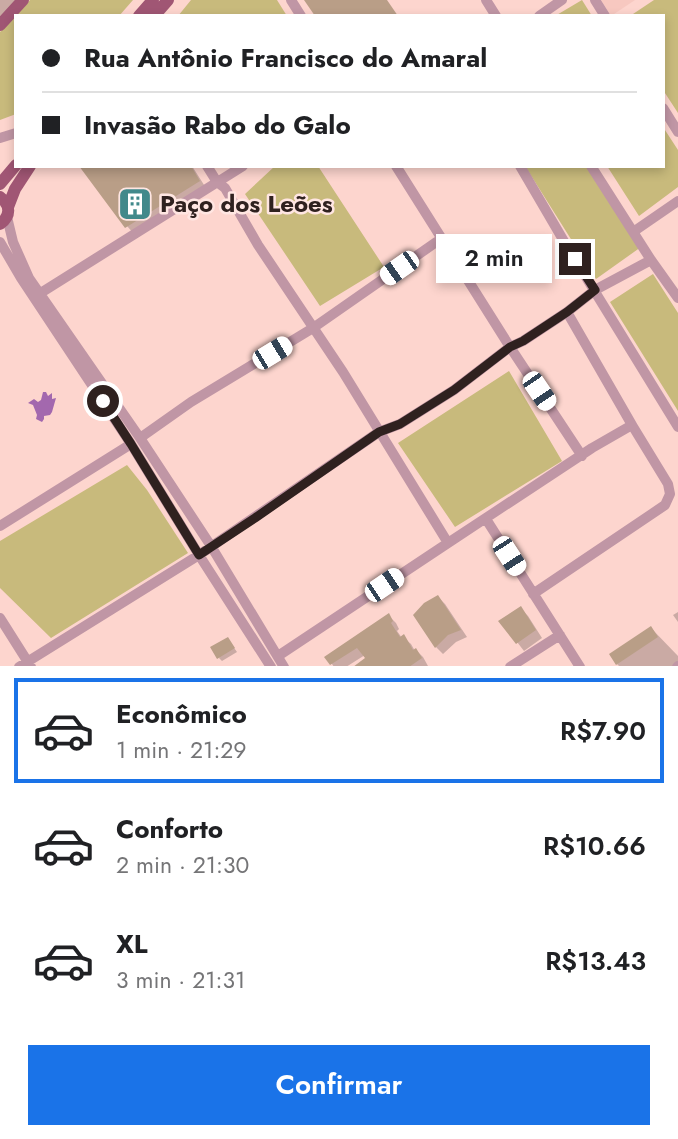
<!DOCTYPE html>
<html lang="pt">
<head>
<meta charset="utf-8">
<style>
  body { margin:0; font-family:Jost,sans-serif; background:#f6f6f6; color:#202124; height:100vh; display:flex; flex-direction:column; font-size:26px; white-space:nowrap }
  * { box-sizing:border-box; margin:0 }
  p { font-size:23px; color:#757577 }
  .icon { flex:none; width:38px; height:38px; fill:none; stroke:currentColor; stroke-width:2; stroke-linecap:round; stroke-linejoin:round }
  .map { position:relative; height:666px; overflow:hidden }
  .side { display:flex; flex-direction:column; background:#fff; flex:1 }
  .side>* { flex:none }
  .top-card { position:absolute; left:14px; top:14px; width:651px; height:154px; border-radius:0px; box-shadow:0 4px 10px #0003; display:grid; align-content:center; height:154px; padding:0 28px; background:#fff }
  .end { position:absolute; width:32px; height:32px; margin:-16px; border:9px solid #2f211f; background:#fff; box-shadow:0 0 0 4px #fff }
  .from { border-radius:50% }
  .bubble { position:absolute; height:49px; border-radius:0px; background:#fff; box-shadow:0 4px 10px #0003; font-size:23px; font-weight:600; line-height:49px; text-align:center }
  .car { position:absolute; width:21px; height:42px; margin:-21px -10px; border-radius:9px; box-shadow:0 0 5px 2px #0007; background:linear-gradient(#fff 24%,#345 0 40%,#fff 0 76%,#345 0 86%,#fff 0) }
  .top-card b { display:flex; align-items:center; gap:24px; height:66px; font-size:26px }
  .top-card b+b { border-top:2px solid #e0e0e0 }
  .top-card i { width:18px; height:18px; background:#202124 }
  ul { padding:12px 0 0; list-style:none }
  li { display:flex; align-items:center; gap:21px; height:105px; margin:0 14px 10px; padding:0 14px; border:4px solid transparent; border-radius:0px }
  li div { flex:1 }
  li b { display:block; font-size:26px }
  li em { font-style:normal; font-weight:600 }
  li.current { border-color:#1a73e8 }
  li>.icon { width:63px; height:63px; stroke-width:1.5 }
  .button { display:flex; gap:14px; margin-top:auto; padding:14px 28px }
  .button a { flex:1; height:80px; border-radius:0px; background:#1a73e8; color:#fff; font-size:28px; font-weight:600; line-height:80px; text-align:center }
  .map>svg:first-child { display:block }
  .built { fill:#f7c8c0 }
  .green { fill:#c8ba7c }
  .water { fill:#a368ae }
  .shadow { fill:#0003 }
  .building { fill:#b99e87 }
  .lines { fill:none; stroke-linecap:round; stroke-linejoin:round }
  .minor { stroke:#c096a5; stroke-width:10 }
  .major { stroke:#a05674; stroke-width:12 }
  .route { stroke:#2f211f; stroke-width:9 }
  .labels { text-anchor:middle; stroke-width:5; stroke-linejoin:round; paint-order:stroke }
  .poi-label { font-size:24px; font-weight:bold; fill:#2f211f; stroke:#ffe6e2; text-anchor:start }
</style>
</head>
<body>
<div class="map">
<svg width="678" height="667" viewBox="0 0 678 667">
  <rect width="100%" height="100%" fill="#fdd5ce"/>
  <path class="built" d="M601 0H635L611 16Z"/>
  <path class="green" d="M30 0H133L119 16H16V114L0 120V32Z
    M191 0H277L287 16H178Z
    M582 0 592 16H555Z
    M654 0H678V113L663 90V16H630Z
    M663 127 678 150V187L639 216 607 166H663Z
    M275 166H318L384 267 320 306 245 194Z
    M525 166H589L641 247 596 279Z
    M653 274 678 313V411L610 302Z
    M509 371 562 461 455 527 398 443Z
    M127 465 147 490 188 553 51 638 0 588V541Z"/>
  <path class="water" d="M43 392H46L48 396 52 393V399L56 398 52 412 50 415 44 416V419L42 422 36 419 37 415 33 405 28 403 34 399 38 402 41 400Z"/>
  <path class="shadow" d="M0 0H19L0 24Z
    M82 166H192L206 188 134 234 127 226Z
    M438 597 445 604 467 637 456 642 443 654 436 647 415 615Z
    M520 608 528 616 542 638 524 651 501 621Z
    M678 612V622L673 615Z
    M389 616 396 623 399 629 397 631 402 638 403 637 411 644 415 651 416 650 423 657 428 666 356 667 368 659 365 655 346 667H334L332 664 327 657Z
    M651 628 678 656V667H620L617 664Z
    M228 639 237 652 222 661 219 658Z"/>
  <path class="building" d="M304 0H387L398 16H315Z
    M79 166H191L200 181 125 228Z
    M438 595 461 630 448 635 435 648 413 615 424 603Z
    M521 606 536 630 516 644 498 621Z
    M389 613 393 621 391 623 400 637 404 634 413 650 416 648 422 658 409 667H353L365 658 357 648 330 665 324 657Z
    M651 626 658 637 616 665 609 654Z
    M228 637 235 648 217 659 210 647Z"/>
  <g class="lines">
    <path class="minor" d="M291 0 301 16
      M486 0 496 16
      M595 0 605 16
      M539 16 562 0
      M663 108 678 132
      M0 138 16 133
      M207 166 217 182 225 188 258 245 343 372 448 543
      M396 166 510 347 582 456
      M520 166 565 243 678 427
      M591 166 651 260 678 298
      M7 217 13 242 29 278 140 438 211 546 284 667
      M633 232 678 201
      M0 242 21 278 131 444 199 555 271 667
      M39 294 243 166
      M140 438 191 402 313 328 442 238
      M486 519 580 667
      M0 526 131 444
      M533 594 665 505 670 494 668 484 632 425 567 312
      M0 618 31 667
      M278 656 448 543 592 448 632 425
      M19 667 199 555 379 432 400 424 454 390 510 347 523 341 567 312 595 290 651 260
      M510 667 560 635
      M677 667 678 666"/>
    <path class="major" d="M139 16 153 0
      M154 16 168 0
      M0 25 23 0
      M0 184 16 165
      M0 197C11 205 11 216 0 224
      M8 207 15 189 30 166"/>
  </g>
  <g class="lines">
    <path class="route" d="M103 401 131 444 199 555 255 518 379 432 400 424 454 390 510 347 523 341 567 312 595 290 575 259"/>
  </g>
  <defs>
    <g id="building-square" transform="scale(1.75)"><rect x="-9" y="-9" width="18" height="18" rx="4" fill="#41898b" stroke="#ffe6e2"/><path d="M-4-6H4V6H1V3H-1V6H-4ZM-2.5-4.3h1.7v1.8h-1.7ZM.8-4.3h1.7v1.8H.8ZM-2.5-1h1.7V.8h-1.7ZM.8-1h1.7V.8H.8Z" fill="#fff"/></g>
  </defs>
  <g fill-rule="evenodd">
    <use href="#building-square" x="135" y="204"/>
  </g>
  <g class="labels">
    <g class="poi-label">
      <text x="160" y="212">Paço dos Leões</text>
    </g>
  </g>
</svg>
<i class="end from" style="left:103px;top:401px"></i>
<i class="end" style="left:575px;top:259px"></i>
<div class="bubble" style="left:436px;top:234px;width:116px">2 min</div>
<i class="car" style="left:399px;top:268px;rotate:235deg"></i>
<i class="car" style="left:272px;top:353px;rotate:59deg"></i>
<i class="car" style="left:539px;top:391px;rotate:146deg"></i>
<i class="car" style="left:509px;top:556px;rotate:147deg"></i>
<i class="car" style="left:384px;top:585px;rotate:56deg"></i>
<div class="top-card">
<b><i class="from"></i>Rua Antônio Francisco do Amaral</b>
<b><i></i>Invasão Rabo do Galo</b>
</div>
</div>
<section class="side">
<ul>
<li class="current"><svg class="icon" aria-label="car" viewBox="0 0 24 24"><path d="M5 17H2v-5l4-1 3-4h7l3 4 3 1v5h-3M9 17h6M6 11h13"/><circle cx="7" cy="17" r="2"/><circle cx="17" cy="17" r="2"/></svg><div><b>Econômico</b><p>1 min · 21:29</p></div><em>R$7.90</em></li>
<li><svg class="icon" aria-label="car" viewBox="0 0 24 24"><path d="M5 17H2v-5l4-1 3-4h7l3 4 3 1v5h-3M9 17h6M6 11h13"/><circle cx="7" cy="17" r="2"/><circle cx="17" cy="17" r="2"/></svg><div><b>Conforto</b><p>2 min · 21:30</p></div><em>R$10.66</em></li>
<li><svg class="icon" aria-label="car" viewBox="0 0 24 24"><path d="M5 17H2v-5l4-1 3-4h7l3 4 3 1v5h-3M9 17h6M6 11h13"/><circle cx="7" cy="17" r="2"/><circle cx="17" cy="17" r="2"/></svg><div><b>XL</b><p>3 min · 21:31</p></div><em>R$13.43</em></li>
</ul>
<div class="button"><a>Confirmar</a></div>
</section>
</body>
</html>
